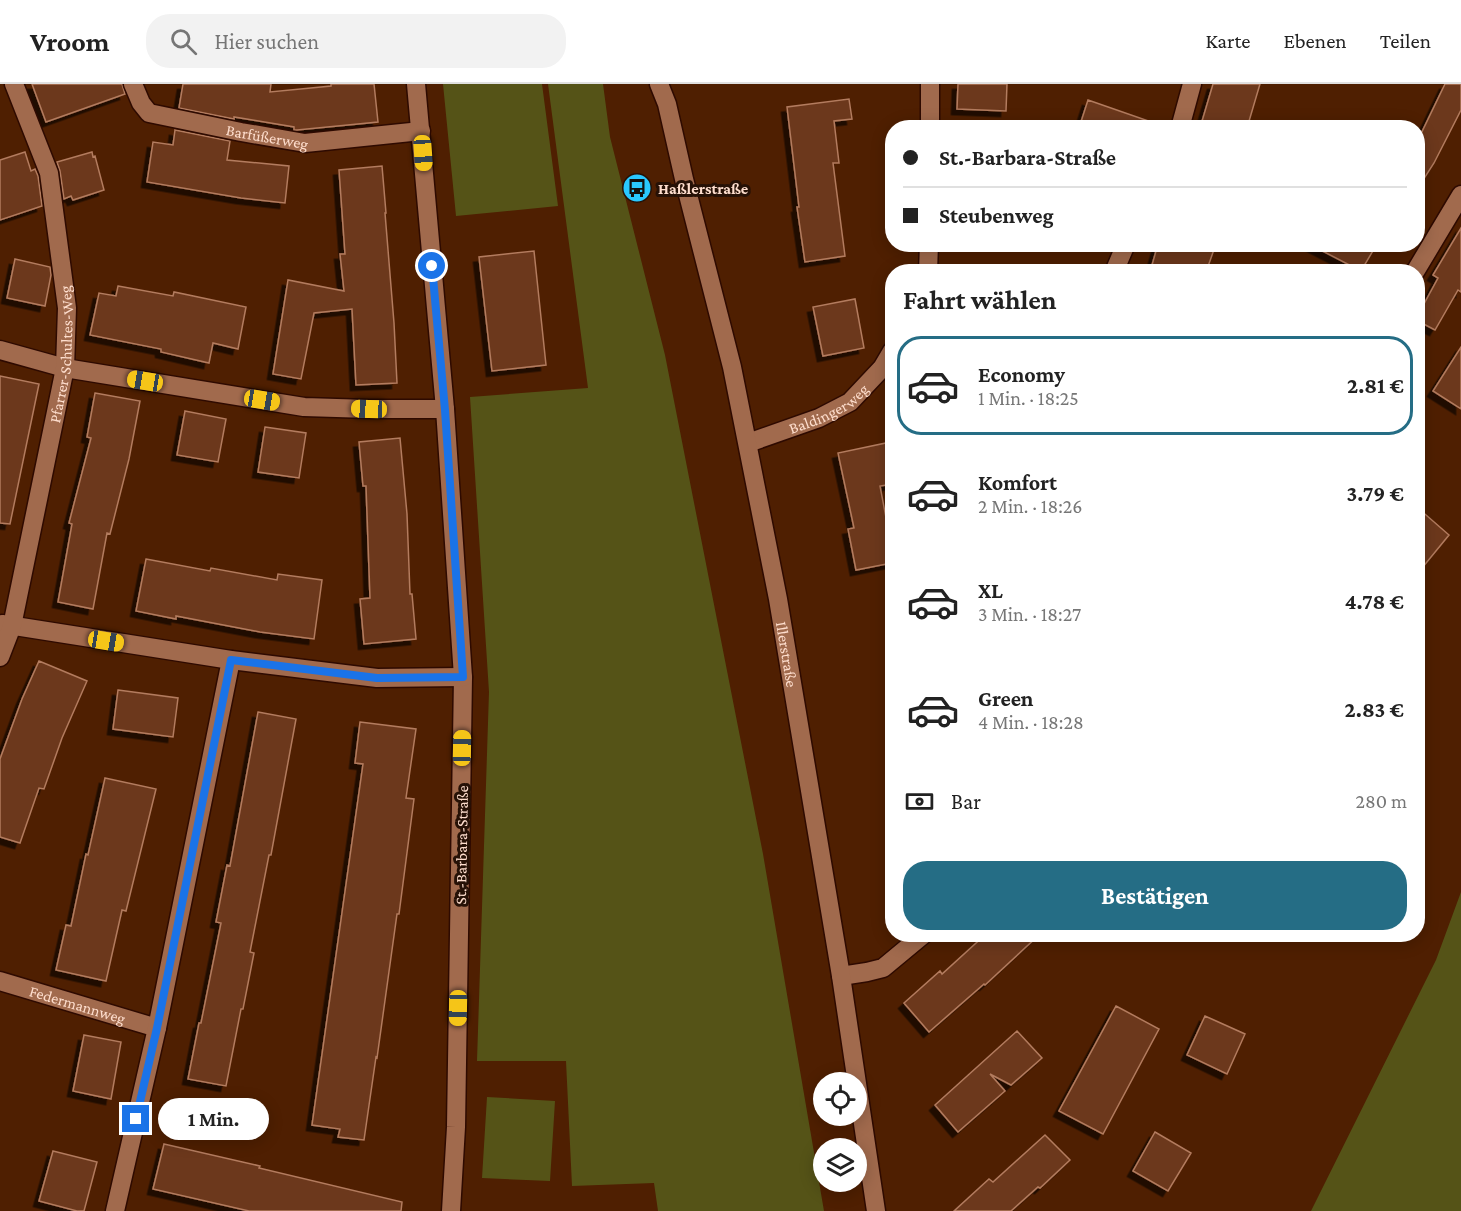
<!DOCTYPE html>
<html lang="de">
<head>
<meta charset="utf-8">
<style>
  body { margin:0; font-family:"Crimson Pro",serif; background:#f2f2f2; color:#222; height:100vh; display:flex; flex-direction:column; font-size:22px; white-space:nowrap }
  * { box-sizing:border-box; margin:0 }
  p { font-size:20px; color:#767676 }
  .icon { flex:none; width:33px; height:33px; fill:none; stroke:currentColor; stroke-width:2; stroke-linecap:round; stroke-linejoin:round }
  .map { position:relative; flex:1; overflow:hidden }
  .panel { position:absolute; left:885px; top:180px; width:540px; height:678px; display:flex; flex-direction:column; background:#fff; border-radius:24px; box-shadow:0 3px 15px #0003 }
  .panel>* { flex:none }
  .banner { position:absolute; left:885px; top:36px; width:540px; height:132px; border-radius:24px; box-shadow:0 3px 15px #0003; display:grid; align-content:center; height:132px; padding:0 18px; background:#fff }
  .buttons { position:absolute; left:813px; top:988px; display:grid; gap:12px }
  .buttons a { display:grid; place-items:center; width:54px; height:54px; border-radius:50%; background:#fff; box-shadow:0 3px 15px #0003; font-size:30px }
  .end { position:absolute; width:27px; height:27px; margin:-14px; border:8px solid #1a73e8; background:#fff; box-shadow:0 0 0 3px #fff }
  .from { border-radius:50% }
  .bubble { position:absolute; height:42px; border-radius:21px; background:#fff; box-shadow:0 3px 15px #0003; font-size:20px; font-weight:700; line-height:42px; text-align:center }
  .car { position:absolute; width:18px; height:36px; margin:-18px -9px; border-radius:8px; box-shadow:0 0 4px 2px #0007; background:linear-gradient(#f5c518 24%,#345 0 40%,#f5c518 0 76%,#345 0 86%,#f5c518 0) }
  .banner b { display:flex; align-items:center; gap:21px; height:57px; font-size:22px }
  .banner b+b { border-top:2px solid #e0e0e0 }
  .banner i { width:15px; height:15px; background:#222 }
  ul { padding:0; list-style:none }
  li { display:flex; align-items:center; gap:18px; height:99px; margin:0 12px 9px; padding:0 6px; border:3px solid transparent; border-radius:24px }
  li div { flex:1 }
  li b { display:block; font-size:22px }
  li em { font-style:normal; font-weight:700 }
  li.active { border-color:#256d85 }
  li>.icon { width:54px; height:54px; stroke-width:1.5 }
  h2 { padding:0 18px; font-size:27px; line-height:72px }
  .pay { display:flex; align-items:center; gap:15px; height:66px; padding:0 18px; font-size:22px }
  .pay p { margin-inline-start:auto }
  .action { display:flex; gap:12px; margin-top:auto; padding:12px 18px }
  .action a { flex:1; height:69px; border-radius:24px; background:#256d85; color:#fff; font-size:24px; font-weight:700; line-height:69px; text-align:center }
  header { display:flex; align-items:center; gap:36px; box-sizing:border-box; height:84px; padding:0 30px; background:#fff; border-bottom:2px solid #e0e0e0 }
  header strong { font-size:28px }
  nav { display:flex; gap:33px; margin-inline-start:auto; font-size:21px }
  .search { width:420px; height:54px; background:#f2f2f2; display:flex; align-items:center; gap:15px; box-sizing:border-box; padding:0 21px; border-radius:24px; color:#767676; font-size:22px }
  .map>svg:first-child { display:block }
  .green { fill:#555317 }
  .building { fill:#6c391d; stroke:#b37b5e; stroke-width:1.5; filter:url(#shadow) }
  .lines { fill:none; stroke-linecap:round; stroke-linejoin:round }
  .street-casing { stroke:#2e0a00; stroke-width:21 }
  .secondary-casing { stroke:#2e0a00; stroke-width:21 }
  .street { stroke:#a16a4d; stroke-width:18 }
  .secondary { stroke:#a16a4d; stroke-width:18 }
  .route { stroke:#1a73e8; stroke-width:8 }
  .labels { text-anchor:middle; stroke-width:6; stroke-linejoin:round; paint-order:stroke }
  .street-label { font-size:16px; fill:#fedece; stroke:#261106 }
  .poi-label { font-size:16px; font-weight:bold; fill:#fedece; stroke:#261106; text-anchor:start }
</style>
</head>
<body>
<header>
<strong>Vroom</strong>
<div class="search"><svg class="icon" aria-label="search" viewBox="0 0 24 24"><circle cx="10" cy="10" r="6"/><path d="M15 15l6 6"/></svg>Hier suchen</div>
<nav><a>Karte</a><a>Ebenen</a><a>Teilen</a></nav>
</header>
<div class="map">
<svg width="1461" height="1127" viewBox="0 0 1461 1127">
  <defs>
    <filter id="shadow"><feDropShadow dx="-5.5" dy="5.5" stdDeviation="0" flood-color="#0009"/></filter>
  </defs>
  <rect width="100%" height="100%" fill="#4f1f01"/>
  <path class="green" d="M443 0H542L558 122 456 132Z
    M548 0H603L610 53 665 271 763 770 824 1127H658L654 1099 572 1102 566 977H477L489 608 470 313 588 304Z
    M1461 808V1127H1311L1436 876Z
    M487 1013 555 1017 550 1097 482 1094Z"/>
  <path class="building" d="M32 0H122L125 10 46 38Z
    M183 0H271L270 8 331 2V0H374L378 38 297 46H294V43L234 33V35L179 24Z
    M958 0H1007L1006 27 957 25Z
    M1213 0H1260L1247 44H1200Z
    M1445 0H1461V26L1434 79 1418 104V56Z
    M849 15 852 35 834 37 839 79H833L845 172 805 178 797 123H799L787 23Z
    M1088 16 1157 40 1156 44H1079Z
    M175 46 230 57 227 76 289 82 285 119 241 114 147 98 153 58 173 61Z
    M25 68 31 87 35 85 38 92 42 122 0 136V76Z
    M92 68 93 73 95 72 104 106 73 116 71 112 64 115 60 87 57 78Z
    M382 82 386 129H385L394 239 397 299 356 301 352 225 314 229 301 295 273 290 288 196 344 207 340 170H345L339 86Z
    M1461 144V208L1458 206 1435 246 1418 237V231L1438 194 1433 191Z
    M1158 160H1216L1206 188H1150Z
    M1309 160H1377L1361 187Z
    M534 167 546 281 492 287 479 173Z
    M15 175 50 183 51 191 45 222 7 214Z
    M118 202 173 212 174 208 246 223 238 265 213 259 209 279 161 268V265L90 251 99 209 116 212Z
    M855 215 864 264 823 272 813 223Z
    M1461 263V325L1433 307Z
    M0 292 39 300 10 440 0 439Z
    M95 309 140 317 129 375 110 450 107 449 93 525 58 518 72 440 69 439 91 354 87 353Z
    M185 327 226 335 218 378 177 371Z
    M265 343 306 349 299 394 258 388Z
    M400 354 407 430 410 510H412L416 555 364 560 360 515 370 514 366 402H363L359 358Z
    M886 359 892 390V400L880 402 892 465V479L856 486 848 445 854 444 838 369Z
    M1418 424 1449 451 1418 489Z
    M146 475 210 487 211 484 277 496 278 490 322 496 314 555 260 548 176 532V535L136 527Z
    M39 577 87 597 62 654 44 705 39 704 20 759 0 753V675L22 615Z
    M118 606 178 614 173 653 113 645Z
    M258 628 296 635 271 771H269L250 868 254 869 243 925H241L226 1002 188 995 199 939H201L221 839 216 838 227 781 230 782Z
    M360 638 416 645 406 714 414 715 399 830H397L377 974 376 973 364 1056 338 1053 340 1045 312 1041 363 680 355 679Z
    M105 694 156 705 126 827 122 826 106 897 56 886 66 841 71 842 86 770 88 771Z
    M986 850H1040L985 901 984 900 929 948 904 919 940 887 942 890Z
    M1116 922 1159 945 1103 1050 1059 1027Z
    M1205 932 1245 950 1227 990 1187 971Z
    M1017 947 1042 974 1011 1001 990 990 1005 1007 958 1048 935 1021Z
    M84 951 121 958 111 1015 73 1007Z
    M1155 1048 1191 1069 1168 1107 1133 1087Z
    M1045 1051 1070 1076 1040 1104 1038 1103 1011 1127H954L989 1095 993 1098Z
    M164 1060 260 1082 259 1084 402 1118 401 1127H249L153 1105Z
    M53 1067 97 1078 84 1127H77L39 1117Z"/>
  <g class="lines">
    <g class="street-casing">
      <g id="street">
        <path id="s1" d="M133 0 141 19 149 29 241 48 305 59 421 47"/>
        <path d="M416 0 445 325 463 593 456 1043 451 1127"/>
        <path d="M930 44V0"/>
        <path d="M1180 44 1192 0"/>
        <path d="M928 188 929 160"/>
        <path d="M1114 188 1126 160"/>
        <path d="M1415 188 1461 111"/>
        <path d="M0 266 65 284 304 323 369 325H445"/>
        <path id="s2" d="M748 359 819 334 850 318 882 284 892 267"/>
        <path d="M2 540 231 576 377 594 463 593"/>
        <path id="s3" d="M0 573 12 542 65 284 67 224 49 89 14 0"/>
        <path d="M841 892 867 888 883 884 924 850"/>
        <path id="s4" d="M0 897 157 944"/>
        <path d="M115 1127 157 944 231 576"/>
      </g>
    </g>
    <g class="secondary-casing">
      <g id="secondary">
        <path id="s5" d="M659 0 667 20 684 95 732 283 778 515 841 892 876 1127"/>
      </g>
    </g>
    <use href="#street" class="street"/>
    <use href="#secondary" class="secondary"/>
  </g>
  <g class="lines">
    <path class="route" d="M136 1035 157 944 231 576 377 594 463 593 445 326 432 182"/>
  </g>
  <defs>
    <g id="bus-disc" transform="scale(1.5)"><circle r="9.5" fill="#29c8ff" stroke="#261106"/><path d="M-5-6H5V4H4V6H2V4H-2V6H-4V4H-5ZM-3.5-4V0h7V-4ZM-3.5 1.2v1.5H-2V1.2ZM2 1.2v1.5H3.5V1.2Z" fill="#111"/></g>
  </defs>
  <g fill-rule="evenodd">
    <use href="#bus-disc" x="637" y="104"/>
  </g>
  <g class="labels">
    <g class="street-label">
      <text dy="6" stroke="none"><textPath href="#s1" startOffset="154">Barfüßerweg</textPath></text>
      <text dy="6" stroke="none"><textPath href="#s3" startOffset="310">Pfarrer-Schultes-Weg</textPath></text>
      <text dy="6" stroke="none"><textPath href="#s2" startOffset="88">Baldingerweg</textPath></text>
      <text dy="6" stroke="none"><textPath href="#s5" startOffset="585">Illerstraße</textPath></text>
      <text transform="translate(461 761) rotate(-89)" y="6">St.-Barbara-Straße</text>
      <text dy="6" stroke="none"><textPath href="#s4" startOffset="81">Federmannweg</textPath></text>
    </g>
    <g class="poi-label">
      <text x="658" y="110">Haßlerstraße</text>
    </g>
  </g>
</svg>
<div class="buttons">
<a><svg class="icon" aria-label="locate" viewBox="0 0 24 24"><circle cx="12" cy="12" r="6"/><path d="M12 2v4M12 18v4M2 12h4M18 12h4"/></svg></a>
<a><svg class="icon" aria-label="layers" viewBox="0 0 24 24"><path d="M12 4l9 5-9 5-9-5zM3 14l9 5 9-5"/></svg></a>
</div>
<i class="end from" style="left:432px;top:182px"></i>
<i class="end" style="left:136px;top:1035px"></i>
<div class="bubble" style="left:158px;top:1014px;width:111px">1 Min.</div>
<i class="car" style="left:423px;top:69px;rotate:176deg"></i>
<i class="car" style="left:145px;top:297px;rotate:279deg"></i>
<i class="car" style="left:262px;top:316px;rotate:99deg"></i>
<i class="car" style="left:369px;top:325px;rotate:272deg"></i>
<i class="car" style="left:106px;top:557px;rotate:99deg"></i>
<i class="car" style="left:462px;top:664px;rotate:1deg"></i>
<i class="car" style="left:458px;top:924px;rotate:181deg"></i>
<div class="banner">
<b><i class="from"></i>St.-Barbara-Straße</b>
<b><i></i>Steubenweg</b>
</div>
<section class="panel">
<h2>Fahrt wählen</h2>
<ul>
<li class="active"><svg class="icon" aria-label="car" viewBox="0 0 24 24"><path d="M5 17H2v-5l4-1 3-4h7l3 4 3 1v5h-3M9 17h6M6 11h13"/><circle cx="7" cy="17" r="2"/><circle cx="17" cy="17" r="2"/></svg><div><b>Economy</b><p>1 Min. · 18:25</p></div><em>2.81 €</em></li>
<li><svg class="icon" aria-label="car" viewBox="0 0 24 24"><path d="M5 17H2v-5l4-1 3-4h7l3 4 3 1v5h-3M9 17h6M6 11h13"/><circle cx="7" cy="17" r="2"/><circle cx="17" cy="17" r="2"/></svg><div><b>Komfort</b><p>2 Min. · 18:26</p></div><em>3.79 €</em></li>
<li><svg class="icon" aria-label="car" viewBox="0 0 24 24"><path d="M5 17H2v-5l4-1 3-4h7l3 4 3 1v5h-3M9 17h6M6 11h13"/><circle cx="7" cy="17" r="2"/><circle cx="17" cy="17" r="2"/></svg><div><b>XL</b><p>3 Min. · 18:27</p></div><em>4.78 €</em></li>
<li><svg class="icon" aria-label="car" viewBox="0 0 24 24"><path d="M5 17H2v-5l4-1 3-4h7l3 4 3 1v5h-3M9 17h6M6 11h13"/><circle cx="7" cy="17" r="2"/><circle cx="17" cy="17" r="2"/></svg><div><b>Green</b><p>4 Min. · 18:28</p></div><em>2.83 €</em></li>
</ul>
<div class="pay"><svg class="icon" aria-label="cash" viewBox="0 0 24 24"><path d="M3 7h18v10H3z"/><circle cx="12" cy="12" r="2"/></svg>Bar<p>280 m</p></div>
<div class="action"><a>Bestätigen</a></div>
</section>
</div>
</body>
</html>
